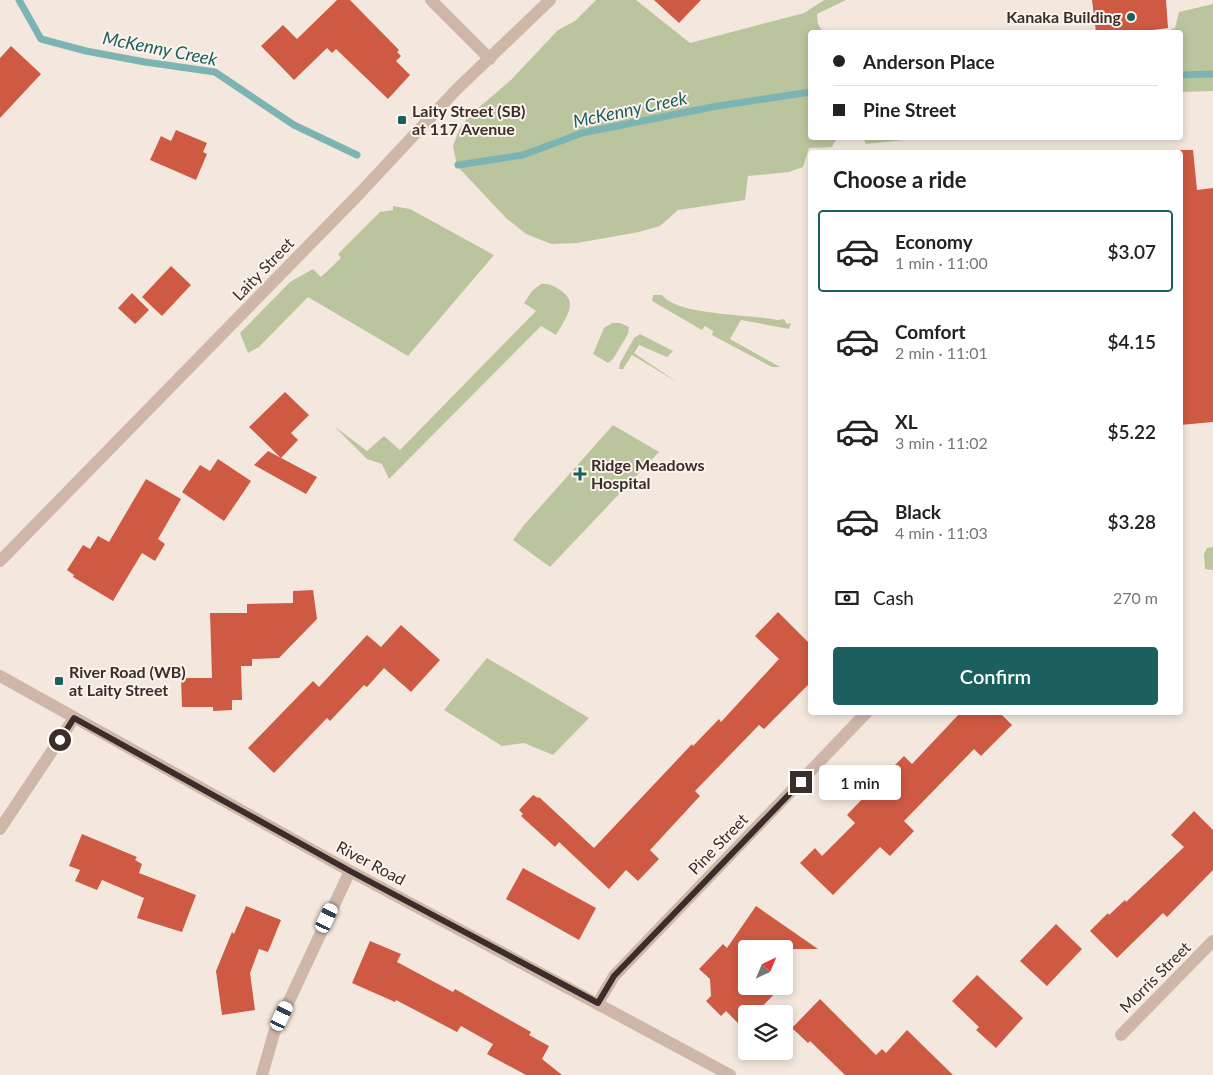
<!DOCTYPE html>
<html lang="en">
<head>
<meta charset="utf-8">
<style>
  body { margin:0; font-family:Lato,sans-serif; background:#f6f6f6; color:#222; height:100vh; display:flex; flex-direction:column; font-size:19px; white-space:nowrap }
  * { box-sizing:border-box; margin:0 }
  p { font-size:16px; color:#767676 }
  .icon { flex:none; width:28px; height:28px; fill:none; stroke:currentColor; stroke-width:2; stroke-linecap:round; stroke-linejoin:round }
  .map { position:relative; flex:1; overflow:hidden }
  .side { position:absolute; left:808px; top:150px; width:375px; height:565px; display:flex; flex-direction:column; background:#fff; border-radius:5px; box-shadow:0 2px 8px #0003 }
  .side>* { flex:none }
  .guide { position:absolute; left:808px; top:30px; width:375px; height:110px; border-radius:5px; box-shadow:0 2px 8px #0003; display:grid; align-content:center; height:110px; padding:0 25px; background:#fff }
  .needle { width:32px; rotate:44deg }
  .tools { position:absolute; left:738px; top:940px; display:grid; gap:10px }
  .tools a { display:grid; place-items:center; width:55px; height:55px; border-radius:5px; background:#fff; box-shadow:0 2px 8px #0003; font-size:25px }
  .end { position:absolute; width:22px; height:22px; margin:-11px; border:6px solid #3b2d29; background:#fff; box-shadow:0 0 0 2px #fff }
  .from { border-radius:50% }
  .bubble { position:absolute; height:35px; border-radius:5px; background:#fff; box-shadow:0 2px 8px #0003; font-size:16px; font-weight:600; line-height:35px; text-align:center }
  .car { position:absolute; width:15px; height:30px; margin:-15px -8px; border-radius:6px; box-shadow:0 0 4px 1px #0007; background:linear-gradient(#fff 24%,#345 0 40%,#fff 0 76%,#345 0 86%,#fff 0) }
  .guide b { display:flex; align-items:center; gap:18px; height:48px; font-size:19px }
  .guide b+b { border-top:1px solid #e0e0e0 }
  .guide i { width:12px; height:12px; background:#222 }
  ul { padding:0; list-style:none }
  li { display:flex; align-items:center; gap:15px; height:82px; margin:0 10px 8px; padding:0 15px; border:2px solid transparent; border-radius:5px }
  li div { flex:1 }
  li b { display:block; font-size:19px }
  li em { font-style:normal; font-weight:600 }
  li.current { border-color:#1b605f }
  li>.icon { width:45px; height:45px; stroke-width:1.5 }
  h2 { padding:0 25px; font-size:22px; line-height:60px }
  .pay { display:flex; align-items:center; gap:12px; height:55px; padding:0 25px; font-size:19px }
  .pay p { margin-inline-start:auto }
  .primary-button { display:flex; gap:10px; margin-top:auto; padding:10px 25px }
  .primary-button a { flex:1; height:58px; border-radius:5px; background:#1b605f; color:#fff; font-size:20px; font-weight:600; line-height:58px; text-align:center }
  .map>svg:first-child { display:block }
  .green { fill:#bbc59d }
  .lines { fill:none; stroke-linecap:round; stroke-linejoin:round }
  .stream { stroke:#7bb4b2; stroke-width:7 }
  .building { fill:#ce5a43 }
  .minor { stroke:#ceb7a9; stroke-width:12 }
  .tertiary { stroke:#ceb7a9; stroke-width:12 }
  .route { stroke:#3b2d29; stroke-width:6 }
  .poi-dot { fill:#1b605f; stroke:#fbf3ec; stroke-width:2 }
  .labels { text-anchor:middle; stroke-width:4; stroke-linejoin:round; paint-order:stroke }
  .poi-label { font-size:16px; font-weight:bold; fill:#3b2d29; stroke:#fbf3ec; text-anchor:start }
  .street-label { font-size:16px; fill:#3b2d29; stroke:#fbf3ec }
  .water-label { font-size:18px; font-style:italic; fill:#1b605f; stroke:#fbf3ec }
</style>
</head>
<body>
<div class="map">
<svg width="1213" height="1075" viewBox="0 0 1213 1075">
  <rect width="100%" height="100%" fill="#f4e8de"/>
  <path class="green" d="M596 0H636L690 43 804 13 824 0H846L817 14 818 24 823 32H810V138H837L832 147 809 148 803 167 789 172 748 176 745 200 678 210 660 226 639 232 577 243 551 244 526 234 506 218 457 166 453 146 459 130 469 116 511 80 558 30 575 21Z
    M1213 4V91L1180 92V32H1165L1175 28 1179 12Z
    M863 138H924L866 144Z
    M393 206 410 209 494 255 408 356 308 297 259 347 248 353 240 333 290 282 313 269 321 277 341 258 338 254 380 212 393 210Z
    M541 284C548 283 554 286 560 290 580 302 565 319 556 335L541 326 389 479 382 464 367 459 334 426 367 451 384 436 400 450 536 311 524 303 532 291Z
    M653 295H662C678 316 750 314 778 320L784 319 787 324 791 323 789 329 741 320 730 339 780 367H772L712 335 713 331 705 326 702 330 652 301Z
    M612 323H620L629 327 628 334 613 359 608 363 593 354 604 328Z
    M640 334 673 351 667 357 639 345 634 353 677 382 632 355 623 369H619L620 363 634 338Z
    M613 425 659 452 550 567 513 540 524 525Z
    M1213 547V570L1205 569 1204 554 1207 548Z
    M487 658 589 718 553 755 524 743 502 746 444 710Z"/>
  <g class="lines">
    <path class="stream" d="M19 0 41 39 86 51 145 62 215 72 294 125 357 155
      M1180 75 1213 74
      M458 165 523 155 582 133 712 107 810 92"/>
  </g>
  <path class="building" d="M337 0H350L399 50 397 52 401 56 396 61 410 75 388 99 336 49 332 53 327 48 294 80 261 46 283 25 297 39Z
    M654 0H701L679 23Z
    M1092 0H1166L1168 28 1138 32H1096Z
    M11 46 41 74 0 118V58Z
    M176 130 207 143 203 152 207 154 196 180 150 160 161 136 171 141Z
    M1180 150H1193L1197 190 1213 188V422L1180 425Z
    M171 266 191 285 162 316 142 297Z
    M132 293 149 310 135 324 118 308Z
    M285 392 309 415 291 433 298 440 281 458 249 427Z
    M268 451 317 477 306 494 254 465Z
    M218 459 251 481 224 521 182 492 200 465 210 471Z
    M146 479 181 499 158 539 165 544 155 561 142 553 113 601 73 577 74 575 67 570 83 545 90 549 98 536 109 542Z
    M313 590 317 619 279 658 252 659V666H241L242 700H232V710L213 711V707H182L181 678H212L210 613H247V604L293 603V591Z
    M778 612 810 644V683L764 729 759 725 695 791 700 796 650 850 659 859 638 881 626 870 609 889 559 842 555 847 521 816 523 814 519 810 533 795 538 798 539 797 594 848 692 744 693 746 719 719 721 722 779 659 755 636Z
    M401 625 440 660 411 692 384 668 367 687 364 685 330 721 327 718 274 773 248 748 313 681 319 687 367 635 381 647Z
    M961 712H999L1012 725 981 756 974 749 904 821 914 831 890 856 880 847 833 895 800 863 815 848 822 856 855 823 847 815 881 779 904 756 912 764Z
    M1194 811 1213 830V870L1167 917 1163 913 1117 958 1090 931 1108 913 1109 915 1125 900 1126 902 1184 847 1171 835Z
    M82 834 137 857 135 860 142 864 139 873 196 895 182 932 137 918 144 898 102 880 97 890 75 881 80 870 69 866Z
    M523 868 596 908 579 940 506 899Z
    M246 906 281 920 268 952 259 949 250 973 255 1010 222 1015 216 971 232 932 234 934Z
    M756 906 818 949H746V986H782L755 1014H746V1023L742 1027 726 1011 721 1016 706 1001 711 996 710 979 699 969 723 944 727 948Z
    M1056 924 1082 949 1047 986 1020 961Z
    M370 941 401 954 397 962 453 992 455 989 531 1032 529 1035 549 1046 542 1059 562 1075H526L487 1054 493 1044 461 1026 457 1032 396 1000 395 1002 352 983Z
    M977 975 1023 1018 996 1048 976 1030 979 1027 952 1001Z
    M820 999 876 1055 882 1049 886 1053 907 1030 953 1075H845L810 1041 808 1043 792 1028Z"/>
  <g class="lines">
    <path class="minor" d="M0 829 74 718
      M598 1003 614 976 867 712
      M1121 1035 1213 941
      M262 1075 274 1033 350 871"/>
    <path class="tertiary" d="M431 0 490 59
      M0 561 359 194 456 90 550 0
      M0 676 350 871 730 1075"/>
  </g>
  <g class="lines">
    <path class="route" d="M60 740 74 718 350 871 598 1003 614 976 801 782"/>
  </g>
  <g class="poi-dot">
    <circle cx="1131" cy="17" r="5"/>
    <rect x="397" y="115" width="10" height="10" rx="2.5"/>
    <path d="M577.5 466.5h5v5h5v5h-5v5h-5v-5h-5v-5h5z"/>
    <rect x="54" y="676" width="10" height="10" rx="2.5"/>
  </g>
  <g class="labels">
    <g class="poi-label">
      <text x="1121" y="23" text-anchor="end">Kanaka Building</text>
      <text x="412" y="117">Laity Street (SB)<tspan x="412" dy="18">at 117 Avenue</tspan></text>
      <text x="591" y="471">Ridge Meadows<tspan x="591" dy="18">Hospital</tspan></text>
      <text x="69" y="678">River Road (WB)<tspan x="69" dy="18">at Laity Street</tspan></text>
    </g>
    <g class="street-label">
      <text transform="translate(263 269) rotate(-46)" y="6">Laity Street</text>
      <text transform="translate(718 844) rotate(-46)" y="6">Pine Street</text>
      <text transform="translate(371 863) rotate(28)" y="6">River Road</text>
      <text transform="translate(1155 977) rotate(-45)" y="6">Morris Street</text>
    </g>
    <g class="water-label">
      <text transform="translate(160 49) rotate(11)" y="6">McKenny Creek</text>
      <text transform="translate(630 110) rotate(-12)" y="6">McKenny Creek</text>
    </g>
  </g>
</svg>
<div class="tools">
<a><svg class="needle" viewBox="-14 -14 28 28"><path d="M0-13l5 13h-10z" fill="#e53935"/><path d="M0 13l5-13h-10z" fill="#767676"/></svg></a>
<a><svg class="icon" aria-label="layers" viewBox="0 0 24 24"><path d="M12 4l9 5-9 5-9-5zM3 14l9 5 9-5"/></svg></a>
</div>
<i class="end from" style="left:60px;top:740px"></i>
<i class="end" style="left:801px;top:782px"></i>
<div class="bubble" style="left:819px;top:765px;width:82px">1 min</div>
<i class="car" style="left:327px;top:918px;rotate:25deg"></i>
<i class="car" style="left:282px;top:1016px;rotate:25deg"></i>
<div class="guide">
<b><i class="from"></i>Anderson Place</b>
<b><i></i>Pine Street</b>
</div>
<section class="side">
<h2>Choose a ride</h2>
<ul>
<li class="current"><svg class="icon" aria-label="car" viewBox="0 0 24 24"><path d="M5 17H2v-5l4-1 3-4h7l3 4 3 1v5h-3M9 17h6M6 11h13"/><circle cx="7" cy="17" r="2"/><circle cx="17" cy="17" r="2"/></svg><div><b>Economy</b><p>1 min · 11:00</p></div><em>$3.07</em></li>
<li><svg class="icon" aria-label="car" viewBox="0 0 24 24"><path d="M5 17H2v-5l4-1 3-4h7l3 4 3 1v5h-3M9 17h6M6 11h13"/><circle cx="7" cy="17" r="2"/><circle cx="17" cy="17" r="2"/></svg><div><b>Comfort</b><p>2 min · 11:01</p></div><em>$4.15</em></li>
<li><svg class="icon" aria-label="car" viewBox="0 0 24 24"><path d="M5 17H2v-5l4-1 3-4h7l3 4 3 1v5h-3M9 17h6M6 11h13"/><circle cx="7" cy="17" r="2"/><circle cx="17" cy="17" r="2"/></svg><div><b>XL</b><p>3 min · 11:02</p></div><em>$5.22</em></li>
<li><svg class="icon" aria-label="car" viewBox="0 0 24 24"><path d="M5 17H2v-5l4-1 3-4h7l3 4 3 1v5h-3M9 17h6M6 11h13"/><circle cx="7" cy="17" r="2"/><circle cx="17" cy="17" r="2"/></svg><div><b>Black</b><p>4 min · 11:03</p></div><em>$3.28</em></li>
</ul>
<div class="pay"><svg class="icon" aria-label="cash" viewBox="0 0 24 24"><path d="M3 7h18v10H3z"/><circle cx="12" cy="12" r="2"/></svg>Cash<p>270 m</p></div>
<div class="primary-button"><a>Confirm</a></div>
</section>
</div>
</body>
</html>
